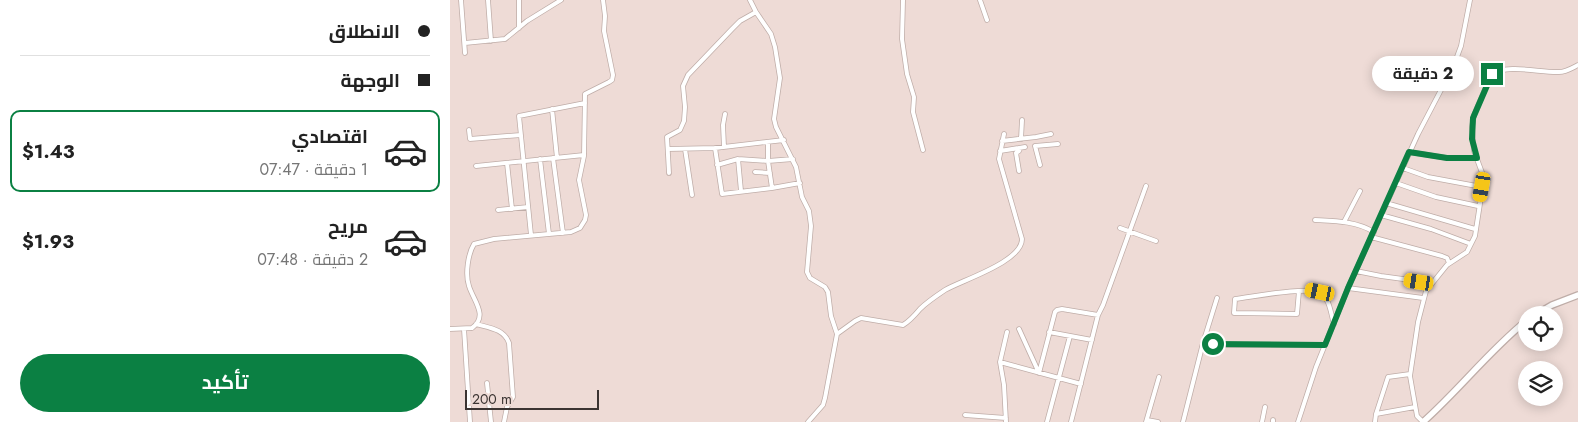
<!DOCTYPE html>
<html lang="ar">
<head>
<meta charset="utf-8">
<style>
  body { margin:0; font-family:Jost,Cairo,sans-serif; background:#f6f6f6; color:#222; direction:rtl; height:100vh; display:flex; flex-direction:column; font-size:19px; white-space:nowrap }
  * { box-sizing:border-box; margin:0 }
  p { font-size:16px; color:#767676 }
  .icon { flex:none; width:28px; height:28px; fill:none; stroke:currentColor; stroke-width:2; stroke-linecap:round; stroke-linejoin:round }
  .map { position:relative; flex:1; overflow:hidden; direction:ltr }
  .details { display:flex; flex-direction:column; background:#fff; width:450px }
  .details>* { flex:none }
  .banner { display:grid; align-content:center; height:110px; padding:0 20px; background:#fff }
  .fabs { position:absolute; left:1068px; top:306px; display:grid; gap:10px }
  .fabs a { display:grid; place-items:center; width:45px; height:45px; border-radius:50%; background:#fff; box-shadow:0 2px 12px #0003; font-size:25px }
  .scale { position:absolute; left:15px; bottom:12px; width:134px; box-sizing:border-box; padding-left:5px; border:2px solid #3b3432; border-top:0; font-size:14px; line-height:18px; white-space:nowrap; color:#3b3432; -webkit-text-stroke:4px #eedbd6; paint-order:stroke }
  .end { position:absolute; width:22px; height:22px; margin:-11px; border:6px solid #0b8043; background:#fff; box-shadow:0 0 0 2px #fff }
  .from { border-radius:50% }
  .bubble { position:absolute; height:35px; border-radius:18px; background:#fff; box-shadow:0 2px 12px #0003; font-size:16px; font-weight:700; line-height:35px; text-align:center; direction:rtl }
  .car { position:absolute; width:15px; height:30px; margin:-15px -8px; border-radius:6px; box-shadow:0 0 4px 1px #0007; background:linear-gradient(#f5c518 24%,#345 0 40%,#f5c518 0 76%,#345 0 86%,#f5c518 0) }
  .banner b { display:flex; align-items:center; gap:18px; height:48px; font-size:19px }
  .banner b+b { border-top:1px solid #e0e0e0 }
  .banner i { width:12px; height:12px; background:#222 }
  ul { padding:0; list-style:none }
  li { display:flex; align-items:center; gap:15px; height:82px; margin:0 10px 8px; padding:0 10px; border:2px solid transparent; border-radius:10px }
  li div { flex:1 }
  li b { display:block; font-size:19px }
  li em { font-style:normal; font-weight:700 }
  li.on { border-color:#0b8043 }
  li>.icon { width:45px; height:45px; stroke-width:1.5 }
  .action { display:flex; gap:10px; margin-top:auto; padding:10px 20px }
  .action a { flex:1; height:58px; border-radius:30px; background:#0b8043; color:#fff; font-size:20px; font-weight:700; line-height:58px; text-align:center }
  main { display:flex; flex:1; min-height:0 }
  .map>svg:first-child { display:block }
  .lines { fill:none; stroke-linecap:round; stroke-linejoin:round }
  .street-casing { stroke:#bfada8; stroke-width:5.5 }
  .secondary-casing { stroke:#bfada8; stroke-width:8 }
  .street { stroke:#fff; stroke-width:4 }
  .secondary { stroke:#fff; stroke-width:5.5 }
  .route { stroke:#0b8043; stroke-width:6 }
</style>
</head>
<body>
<main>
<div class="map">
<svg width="1128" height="422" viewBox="0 0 1128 422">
  <rect width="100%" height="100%" fill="#eedbd6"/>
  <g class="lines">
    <g class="street-casing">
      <path id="street" d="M11 0 15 53
        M38 0 41 41
        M69 0V28
        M300 0 306 12 321 34 325 47 330 78 324 119 326 127 346 167 352 197 359 211 361 226 357 272 360 278 375 287 378 292 381 316 387 334 375 398 373 405 358 422
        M453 0 452 39 457 74 464 97 463 112 473 150
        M530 0 537 20
        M15 43 55 39 77 21 111 0
        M102 109 107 158
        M19 130 20 139 71 135
        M571 139 572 120
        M552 141 586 137 601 134
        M318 142V161L322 188
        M274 147 273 125 275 114
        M265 148 272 194 322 188 350 183
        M569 148V151L566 153 569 171
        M218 149 265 148 334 140
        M235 149 242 195
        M550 151 575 147
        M959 152 997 158H1027
        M103 158 113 233
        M90 159 99 234
        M288 159 291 191
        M57 163 62 209
        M267 165 288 159 318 161 343 159
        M590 165 585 146 608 144
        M26 166 134 155
        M953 168 978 177 1032 187
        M305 172 320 173
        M219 173 217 137 230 130 234 121 235 107 233 86 238 75 282 29 290 21 306 12
        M946 183 986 197 1028 206
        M936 203 1025 229
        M48 210 78 207
        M931 215 981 229 1021 244
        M865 220C885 221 906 221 924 232
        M894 222 910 191
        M670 228 706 241
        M81 235 69 116 135 103
        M921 237 992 256 997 258 999 263
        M906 271 931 276 982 283
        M898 288 973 298
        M849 291 847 314 784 313 785 299C802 297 857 286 870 293 880 298 881 315 884 324
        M26 324C40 328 54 329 59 343L63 397 57 407 54 422
        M0 329 22 328C39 316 23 300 19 286 15 274 18 254 24 244L44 239 121 232 130 228 135 220 136 215 129 180 134 156 135 94 159 82 162 80 163 75 154 31 155 16 153 0
        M14 329 20 422
        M569 329 589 373
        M599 332 642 340
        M387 334 405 321 411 318 453 325C460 321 465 315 470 309 477 302 486 296 495 290 512 280 572 262 572 239L549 159 554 134
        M753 343 763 345H875
        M550 362 631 384
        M589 373 605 312 607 310 612 309 648 315
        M37 383 41 422
        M926 414 965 407
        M515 415 556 418
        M697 420 708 422
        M556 422 554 385 550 362 557 332
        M597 422 620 336
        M621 422 648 315 653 305 696 186
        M696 422 709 377
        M733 422 753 343 767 298
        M812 422 815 407
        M823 422V420
        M848 422 866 367 898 288 968 134 1004 65 1011 46 1020 0
        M925 422 926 414 938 377 960 374
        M973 422 967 416 960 376 968 322 976 291 997 265 1017 252 1025 236 1034 178 1024 151 1022 127 1024 115 1041 75C1058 63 1090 73 1109 72 1116 72 1122 68 1128 65"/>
    </g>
    <g class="secondary-casing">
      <path id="secondary" d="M1085 315 1102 305 1128 295
        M973 422C1009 390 1039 351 1076 321"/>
    </g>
    <use href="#street" class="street"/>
    <use href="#secondary" class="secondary"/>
  </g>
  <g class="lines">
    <path class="route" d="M763 344 875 345 898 288 959 152 997 158H1027L1022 139 1023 118 1042 74"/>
  </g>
</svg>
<div class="fabs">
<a><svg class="icon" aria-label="locate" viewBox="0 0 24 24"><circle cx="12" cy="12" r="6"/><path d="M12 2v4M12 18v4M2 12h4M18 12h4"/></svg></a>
<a><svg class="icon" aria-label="layers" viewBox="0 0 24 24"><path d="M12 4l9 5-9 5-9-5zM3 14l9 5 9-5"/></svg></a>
</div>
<div class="scale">200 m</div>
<i class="end from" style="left:763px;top:344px"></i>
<i class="end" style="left:1042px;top:74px"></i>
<div class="bubble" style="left:922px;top:56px;width:102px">2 دقيقة</div>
<i class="car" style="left:1032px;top:187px;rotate:190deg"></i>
<i class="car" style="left:969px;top:282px;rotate:279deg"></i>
<i class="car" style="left:870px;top:292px;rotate:282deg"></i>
</div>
<section class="details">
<div class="banner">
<b><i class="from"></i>الانطلاق</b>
<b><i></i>الوجهة</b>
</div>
<ul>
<li class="on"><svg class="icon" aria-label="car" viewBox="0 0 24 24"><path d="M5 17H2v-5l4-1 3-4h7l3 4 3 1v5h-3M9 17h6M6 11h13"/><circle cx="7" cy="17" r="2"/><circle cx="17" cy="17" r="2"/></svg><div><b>اقتصادي</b><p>1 دقيقة · 07:47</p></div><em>$1.43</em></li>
<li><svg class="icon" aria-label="car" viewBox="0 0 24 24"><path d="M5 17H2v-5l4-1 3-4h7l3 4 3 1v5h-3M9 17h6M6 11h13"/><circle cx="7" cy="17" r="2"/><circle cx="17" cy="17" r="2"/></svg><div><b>مريح</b><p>2 دقيقة · 07:48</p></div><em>$1.93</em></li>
</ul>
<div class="action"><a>تأكيد</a></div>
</section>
</main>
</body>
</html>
